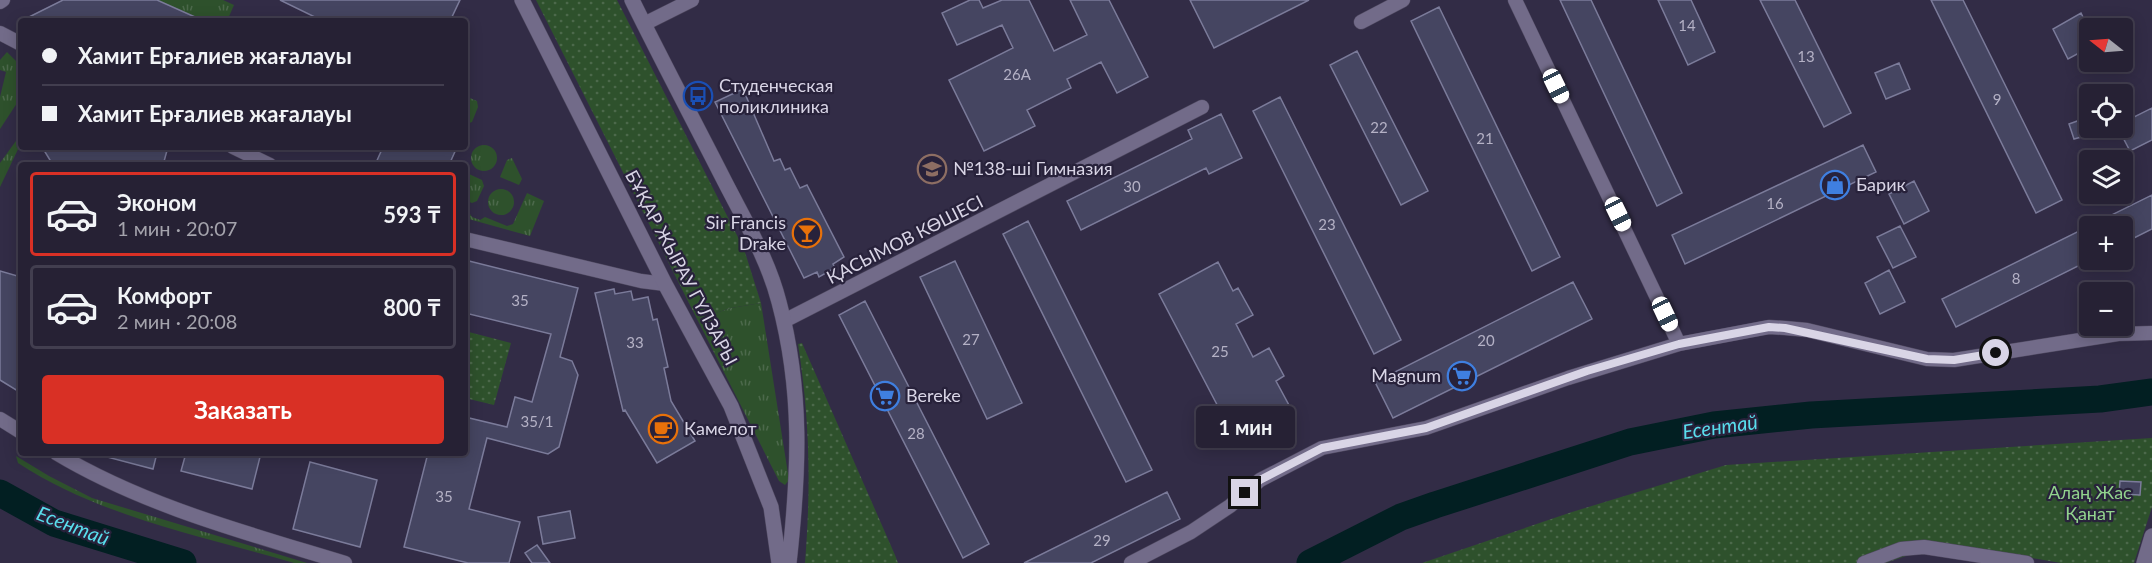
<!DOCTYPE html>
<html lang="ru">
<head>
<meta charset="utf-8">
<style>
  body { margin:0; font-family:Lato,sans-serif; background:#2e293c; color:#f1f3f6; height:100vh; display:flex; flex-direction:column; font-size:22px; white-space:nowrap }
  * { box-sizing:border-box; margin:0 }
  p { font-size:20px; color:#a4a3ac }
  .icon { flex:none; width:33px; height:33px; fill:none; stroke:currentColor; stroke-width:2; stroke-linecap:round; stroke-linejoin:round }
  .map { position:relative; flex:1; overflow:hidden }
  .drawer { position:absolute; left:18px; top:162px; width:450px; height:294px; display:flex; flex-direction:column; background:#262134; border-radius:6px; box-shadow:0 3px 15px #0003,0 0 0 2px #423e4f }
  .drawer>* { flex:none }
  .banner { position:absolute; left:18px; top:18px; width:450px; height:132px; border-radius:6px; box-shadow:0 3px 15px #0003,0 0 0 2px #423e4f; display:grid; align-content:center; height:132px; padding:0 24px; background:#262134 }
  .needle { width:39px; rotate:287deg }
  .buttons { position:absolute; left:2079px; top:18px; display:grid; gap:12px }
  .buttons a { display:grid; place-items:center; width:54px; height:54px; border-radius:6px; background:#262134; box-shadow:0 3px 15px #0003,0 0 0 2px #423e4f; font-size:30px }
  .end { position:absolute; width:27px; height:27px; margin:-14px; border:8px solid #d9d5e6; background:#111; box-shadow:0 0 0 3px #111 }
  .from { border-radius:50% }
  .bubble { position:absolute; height:42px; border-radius:6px; background:#262134; box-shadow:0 3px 15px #0003,0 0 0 2px #423e4f; font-size:20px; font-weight:700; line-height:42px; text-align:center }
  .car { position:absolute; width:18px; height:36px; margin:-18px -9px; border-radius:8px; box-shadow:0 0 4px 2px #0007; background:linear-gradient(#fff 24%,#345 0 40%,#fff 0 76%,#345 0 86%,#fff 0) }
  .banner b { display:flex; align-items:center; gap:21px; height:57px; font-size:22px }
  .banner b+b { border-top:2px solid #423e4f }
  .banner i { width:15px; height:15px; background:#f1f3f6 }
  ul { padding:10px 0 0; list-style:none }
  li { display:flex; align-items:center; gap:18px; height:84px; margin:0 12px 9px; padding:0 12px; border:3px solid #423e4f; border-radius:6px }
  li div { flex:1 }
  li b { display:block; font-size:22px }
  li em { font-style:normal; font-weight:700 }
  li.active { border-color:#d93025 }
  li>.icon { width:54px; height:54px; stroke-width:1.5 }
  .action { display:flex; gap:12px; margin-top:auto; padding:12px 24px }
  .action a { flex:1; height:69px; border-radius:6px; background:#d93025; color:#fff; font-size:24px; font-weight:700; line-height:69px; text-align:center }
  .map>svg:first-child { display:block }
  .grass { fill:url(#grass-tufts) }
  .park { fill:url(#park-dots) }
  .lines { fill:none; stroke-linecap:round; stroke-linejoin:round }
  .river { stroke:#021f22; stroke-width:27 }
  .building { fill:#454561; stroke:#7b7b9a; stroke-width:1.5 }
  .street-casing { stroke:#4f4960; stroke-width:15 }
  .secondary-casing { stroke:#4f4960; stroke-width:16 }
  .street { stroke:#726b89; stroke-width:14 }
  .secondary { stroke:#726b89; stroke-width:15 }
  .route { stroke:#d9d5e6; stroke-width:8 }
  .labels { text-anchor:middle; stroke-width:4.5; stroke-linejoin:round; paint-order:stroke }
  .number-label { font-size:15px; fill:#b4b1c5 }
  .poi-label { font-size:18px; fill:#d9d5e6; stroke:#28223b; text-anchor:start }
  .street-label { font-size:18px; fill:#d9d5e6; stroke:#28223b }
  .park-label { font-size:18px; fill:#92d38d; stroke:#28223b }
  .water-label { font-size:20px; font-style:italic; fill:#59deed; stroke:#28223b }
</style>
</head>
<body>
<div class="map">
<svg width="2152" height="563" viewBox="0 0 2152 563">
  <defs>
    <pattern id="grass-tufts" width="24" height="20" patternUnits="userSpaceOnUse" patternTransform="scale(1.5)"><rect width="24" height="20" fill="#2e512c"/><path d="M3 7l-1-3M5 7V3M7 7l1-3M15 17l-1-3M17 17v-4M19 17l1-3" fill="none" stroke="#4c694b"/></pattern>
    <pattern id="park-dots" width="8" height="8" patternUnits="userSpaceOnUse" patternTransform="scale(1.5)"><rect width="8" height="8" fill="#2e512c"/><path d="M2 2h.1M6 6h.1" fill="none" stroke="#4c694b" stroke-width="1.8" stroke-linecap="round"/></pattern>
  </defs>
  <rect width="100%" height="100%" fill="#322c46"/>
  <path class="grass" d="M157 0H223L234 5 227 21H204Z
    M7 52 21 66V97L0 129V97L6 72 0 70V60Z
    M465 96 477 101 478 107 472 122 466 124Z
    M21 134V143L0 187V163Z
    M471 158a13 13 0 1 1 26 0a13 13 0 1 1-26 0Z
    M512 158 522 179 519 185 500 177 507 160Z
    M469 174 482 180 484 186 477 201 472 203 465 200V176Z
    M488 202a13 13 0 1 1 26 0a13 13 0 1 1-26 0Z
    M527 193 544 201 530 236 465 218V207L472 217 480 220 485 217 507 226 513 224Z
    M761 303 789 480 785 485 779 481 697 319 731 308Z
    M16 456 49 476 92 498 307 563H294C202 536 98 516 18 463Z"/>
  <path class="park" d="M536 0H617L744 249 761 303 731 308 697 319Z
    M465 331 511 343 494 405 465 398Z
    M802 343 895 555 898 563H805C811 486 810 421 798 344Z
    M2152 438V507L2134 563H2061L1943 543 1886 563H1422L1572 512 1726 465Z"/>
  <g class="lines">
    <path class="river" d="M0 493 54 523 183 563
      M1310 563 1401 517 1435 505 1630 442 1714 425 1811 415 2100 399 2152 392"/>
  </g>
  <path class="building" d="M63 0H157L204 21H21Z
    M280 0H460L450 21H323Z
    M970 0H979L983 8 1002 0H1029L1054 51 1087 35 1070 0H1109L1148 77 1117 93 1101 62 1067 79 1071 88 1027 110 1035 126 984 151 949 80 1013 48 1002 25 957 45 942 13Z
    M1190 0H1309L1214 48Z
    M1560 0H1591L1682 193 1657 206Z
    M1658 0H1691L1715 52 1688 65Z
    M1760 0H1795L1851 113 1824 127Z
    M1931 0H1963L2062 200 2036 213Z
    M1439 7 1560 257 1532 271 1411 21Z
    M2081 13 2090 31V47L2068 59 2053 29Z
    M1357 51 1428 191 1401 205 1330 65Z
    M1899 63 1910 89 1886 99 1875 73Z
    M743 89 774 161 780 159 785 170 790 168 800 188 807 185 844 257 833 264 835 268 819 277 817 272 804 278 715 102Z
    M1280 97 1401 340 1374 354 1253 111Z
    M2152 108V140L2130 151 2118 128H2122V123Z
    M1221 114 1242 158 1209 174 1206 168 1081 230 1067 201 1192 139 1188 130Z
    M2080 120 2085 136 2074 139 2069 124Z
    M1863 145 1876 172 1685 264 1672 235Z
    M42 147H168L163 165H53Z
    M383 147H457L449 165H375Z
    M1914 181 1929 211 1904 224 1889 194Z
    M2152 195V229L2122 244V226H2090V260L1956 327 1942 299Z
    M1028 221 1152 470 1126 482 1003 234Z
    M1900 226 1916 257 1893 268 1877 237Z
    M465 260 578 288 560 357 572 361 578 375 559 447 548 454 487 438 469 509 520 522 509 563H468L404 547 428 453H465V417L507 427 515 397 532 402 551 334 465 313Z
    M955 261 1022 403 987 419 920 277Z
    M1218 262 1233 291 1238 288 1253 315 1236 324 1253 357 1269 348 1284 376 1276 381 1290 407 1234 437 1159 294Z
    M1889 270 1905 302 1880 314 1865 283Z
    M0 271 21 277V393L0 380Z
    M1573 282 1592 319 1393 418 1375 382Z
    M614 289 615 294 631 291 633 300 648 297 653 320 657 319 668 367 664 368 671 401 695 441 657 463 625 410 623 411 595 293Z
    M865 301 989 544 963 558 839 315Z
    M107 453H157L153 469 107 457Z
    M186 453H261L252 489 181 471Z
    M310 462 377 480 360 547 293 529Z
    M2120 481 2141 482 2140 495 2119 494Z
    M1167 492 1180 519 1091 563H1024Z
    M570 511 575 538 543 544 538 517Z
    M537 545 550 563H532L525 553Z"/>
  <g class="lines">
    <g class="street-casing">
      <path id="street" d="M1515 0 1679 344
        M0 2 3 0
        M1361 22 1403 0
        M644 24 692 0
        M0 33 21 44
        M233 147 270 165
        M465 239 641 281 665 284
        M784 321 1202 107
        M0 419 21 432
        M56 453C144 506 247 533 345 563
        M1131 563 1191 532 1230 506 1260 480 1322 448 1426 428 1568 378 1679 344 1769 327 1785 328 1807 330 1927 359 1954 360 2118 334 2152 333
        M1864 563 1901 549 1924 547 2027 563"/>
    </g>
    <g class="secondary-casing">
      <path id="secondary" d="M522 0 665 284 731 406 771 507 779 563
        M632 0C662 61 694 121 725 182 745 221 768 259 779 302 803 392 799 472 789 563
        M2144 563 2152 536"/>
    </g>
    <use href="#street" class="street"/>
    <use href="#secondary" class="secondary"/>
  </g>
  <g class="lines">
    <path class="route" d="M1245 493 1260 480 1322 448 1426 428 1587 371 1679 344 1769 327 1785 328 1927 359 1954 360 1996 353"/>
  </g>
  <defs>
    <g id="bus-ring" transform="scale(1.5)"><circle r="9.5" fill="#28223b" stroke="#1a4fb4" stroke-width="1.5"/><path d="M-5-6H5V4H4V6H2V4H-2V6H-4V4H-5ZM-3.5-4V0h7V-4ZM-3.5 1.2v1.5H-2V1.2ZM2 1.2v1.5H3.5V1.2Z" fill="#1a4fb4"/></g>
    <g id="school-ring" transform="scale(1.5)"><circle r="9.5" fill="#28223b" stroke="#8d6e63" stroke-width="1.5"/><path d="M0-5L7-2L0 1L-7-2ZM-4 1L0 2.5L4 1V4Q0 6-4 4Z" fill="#8d6e63"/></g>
    <g id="shop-ring" transform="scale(1.5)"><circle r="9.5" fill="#28223b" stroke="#3f7fe0" stroke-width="1.5"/><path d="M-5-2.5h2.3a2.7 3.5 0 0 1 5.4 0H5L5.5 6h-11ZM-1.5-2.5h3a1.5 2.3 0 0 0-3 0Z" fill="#3f7fe0"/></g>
    <g id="bar-ring" transform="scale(1.5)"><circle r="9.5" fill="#28223b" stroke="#e8710a" stroke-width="1.5"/><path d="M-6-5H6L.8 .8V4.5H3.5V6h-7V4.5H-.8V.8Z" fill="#e8710a"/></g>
    <g id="supermarket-ring" transform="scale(1.5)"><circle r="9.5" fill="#28223b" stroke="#3f7fe0" stroke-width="1.5"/><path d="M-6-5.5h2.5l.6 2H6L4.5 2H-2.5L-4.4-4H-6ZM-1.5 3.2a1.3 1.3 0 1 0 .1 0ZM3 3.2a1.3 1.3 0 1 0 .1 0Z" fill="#3f7fe0"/></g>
    <g id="cafe-ring" transform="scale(1.5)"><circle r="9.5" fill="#28223b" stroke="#e8710a" stroke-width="1.5"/><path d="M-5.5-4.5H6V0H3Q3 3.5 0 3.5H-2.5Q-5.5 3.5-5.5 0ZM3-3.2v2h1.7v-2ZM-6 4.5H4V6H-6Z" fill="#e8710a"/></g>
  </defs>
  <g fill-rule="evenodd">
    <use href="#bus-ring" x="698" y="96"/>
    <use href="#school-ring" x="932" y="169"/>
    <use href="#shop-ring" x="1835" y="185"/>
    <use href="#bar-ring" x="807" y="233"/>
    <use href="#supermarket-ring" x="1462" y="376"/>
    <use href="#supermarket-ring" x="885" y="396"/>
    <use href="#cafe-ring" x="663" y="429"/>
  </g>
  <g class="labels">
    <g class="number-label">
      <text x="1687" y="31">14</text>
      <text x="1806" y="62">13</text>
      <text x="1017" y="80">26А</text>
      <text x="1997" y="105">9</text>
      <text x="1379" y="133">22</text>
      <text x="1485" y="144">21</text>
      <text x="1132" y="192">30</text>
      <text x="1775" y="209">16</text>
      <text x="1327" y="230">23</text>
      <text x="2016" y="284">8</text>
      <text x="520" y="306">35</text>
      <text x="971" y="345">27</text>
      <text x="1486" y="346">20</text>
      <text x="635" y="348">33</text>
      <text x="1220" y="357">25</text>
      <text x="537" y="427">35/1</text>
      <text x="916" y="439">28</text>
      <text x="444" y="502">35</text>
      <text x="1102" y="546">29</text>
    </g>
    <g class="poi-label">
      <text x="719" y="92">Студенческая<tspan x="719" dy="21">поликлиника</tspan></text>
      <text x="953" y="175">№138-ші Гимназия</text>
      <text x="1856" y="191">Барик</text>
      <text x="786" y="229" text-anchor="end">Sir Francis<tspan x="786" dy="21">Drake</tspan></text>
      <text x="1441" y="382" text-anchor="end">Magnum</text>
      <text x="906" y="402">Bereke</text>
      <text x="684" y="435">Камелот</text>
    </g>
    <g class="street-label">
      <text transform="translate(905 240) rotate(-27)" y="6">ҚАСЫМОВ КӨШЕСІ</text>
      <text transform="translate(681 268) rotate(62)" y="6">БҰҚАР ЖЫРАУ ГҮЛЗАРЫ</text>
    </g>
    <g class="park-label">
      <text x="2090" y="499">Алаң Жас<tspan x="2090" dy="21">Қанат</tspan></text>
    </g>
    <g class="water-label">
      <text transform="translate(1720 427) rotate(-8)" y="7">Есентай</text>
      <text transform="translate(73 526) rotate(21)" y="7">Есентай</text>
    </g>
  </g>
</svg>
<div class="buttons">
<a><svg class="needle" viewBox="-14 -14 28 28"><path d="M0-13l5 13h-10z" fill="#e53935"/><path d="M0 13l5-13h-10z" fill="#a4a3ac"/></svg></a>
<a><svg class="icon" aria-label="locate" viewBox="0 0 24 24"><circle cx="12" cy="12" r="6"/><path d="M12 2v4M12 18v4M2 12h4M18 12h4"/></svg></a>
<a><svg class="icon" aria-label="layers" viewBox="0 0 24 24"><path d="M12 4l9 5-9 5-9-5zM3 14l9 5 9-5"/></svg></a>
<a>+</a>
<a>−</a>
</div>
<i class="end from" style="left:1996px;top:353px"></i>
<i class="end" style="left:1245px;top:493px"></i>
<div class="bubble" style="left:1196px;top:406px;width:99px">1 мин</div>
<i class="car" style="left:1556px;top:86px;rotate:154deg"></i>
<i class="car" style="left:1618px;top:214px;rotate:154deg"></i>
<i class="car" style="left:1665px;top:314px;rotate:155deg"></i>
<div class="banner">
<b><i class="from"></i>Хамит Ерғалиев жағалауы</b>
<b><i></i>Хамит Ерғалиев жағалауы</b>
</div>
<section class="drawer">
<ul>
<li class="active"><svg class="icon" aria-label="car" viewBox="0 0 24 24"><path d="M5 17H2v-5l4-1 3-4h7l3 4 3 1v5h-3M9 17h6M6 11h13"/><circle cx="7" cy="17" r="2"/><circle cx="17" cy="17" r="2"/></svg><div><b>Эконом</b><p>1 мин · 20:07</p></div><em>593 ₸</em></li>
<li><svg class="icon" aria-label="car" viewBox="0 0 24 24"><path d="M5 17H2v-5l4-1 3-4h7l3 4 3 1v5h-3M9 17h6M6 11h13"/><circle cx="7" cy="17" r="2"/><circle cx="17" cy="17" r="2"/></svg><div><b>Комфорт</b><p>2 мин · 20:08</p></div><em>800 ₸</em></li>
</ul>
<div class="action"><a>Заказать</a></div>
</section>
</div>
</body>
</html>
